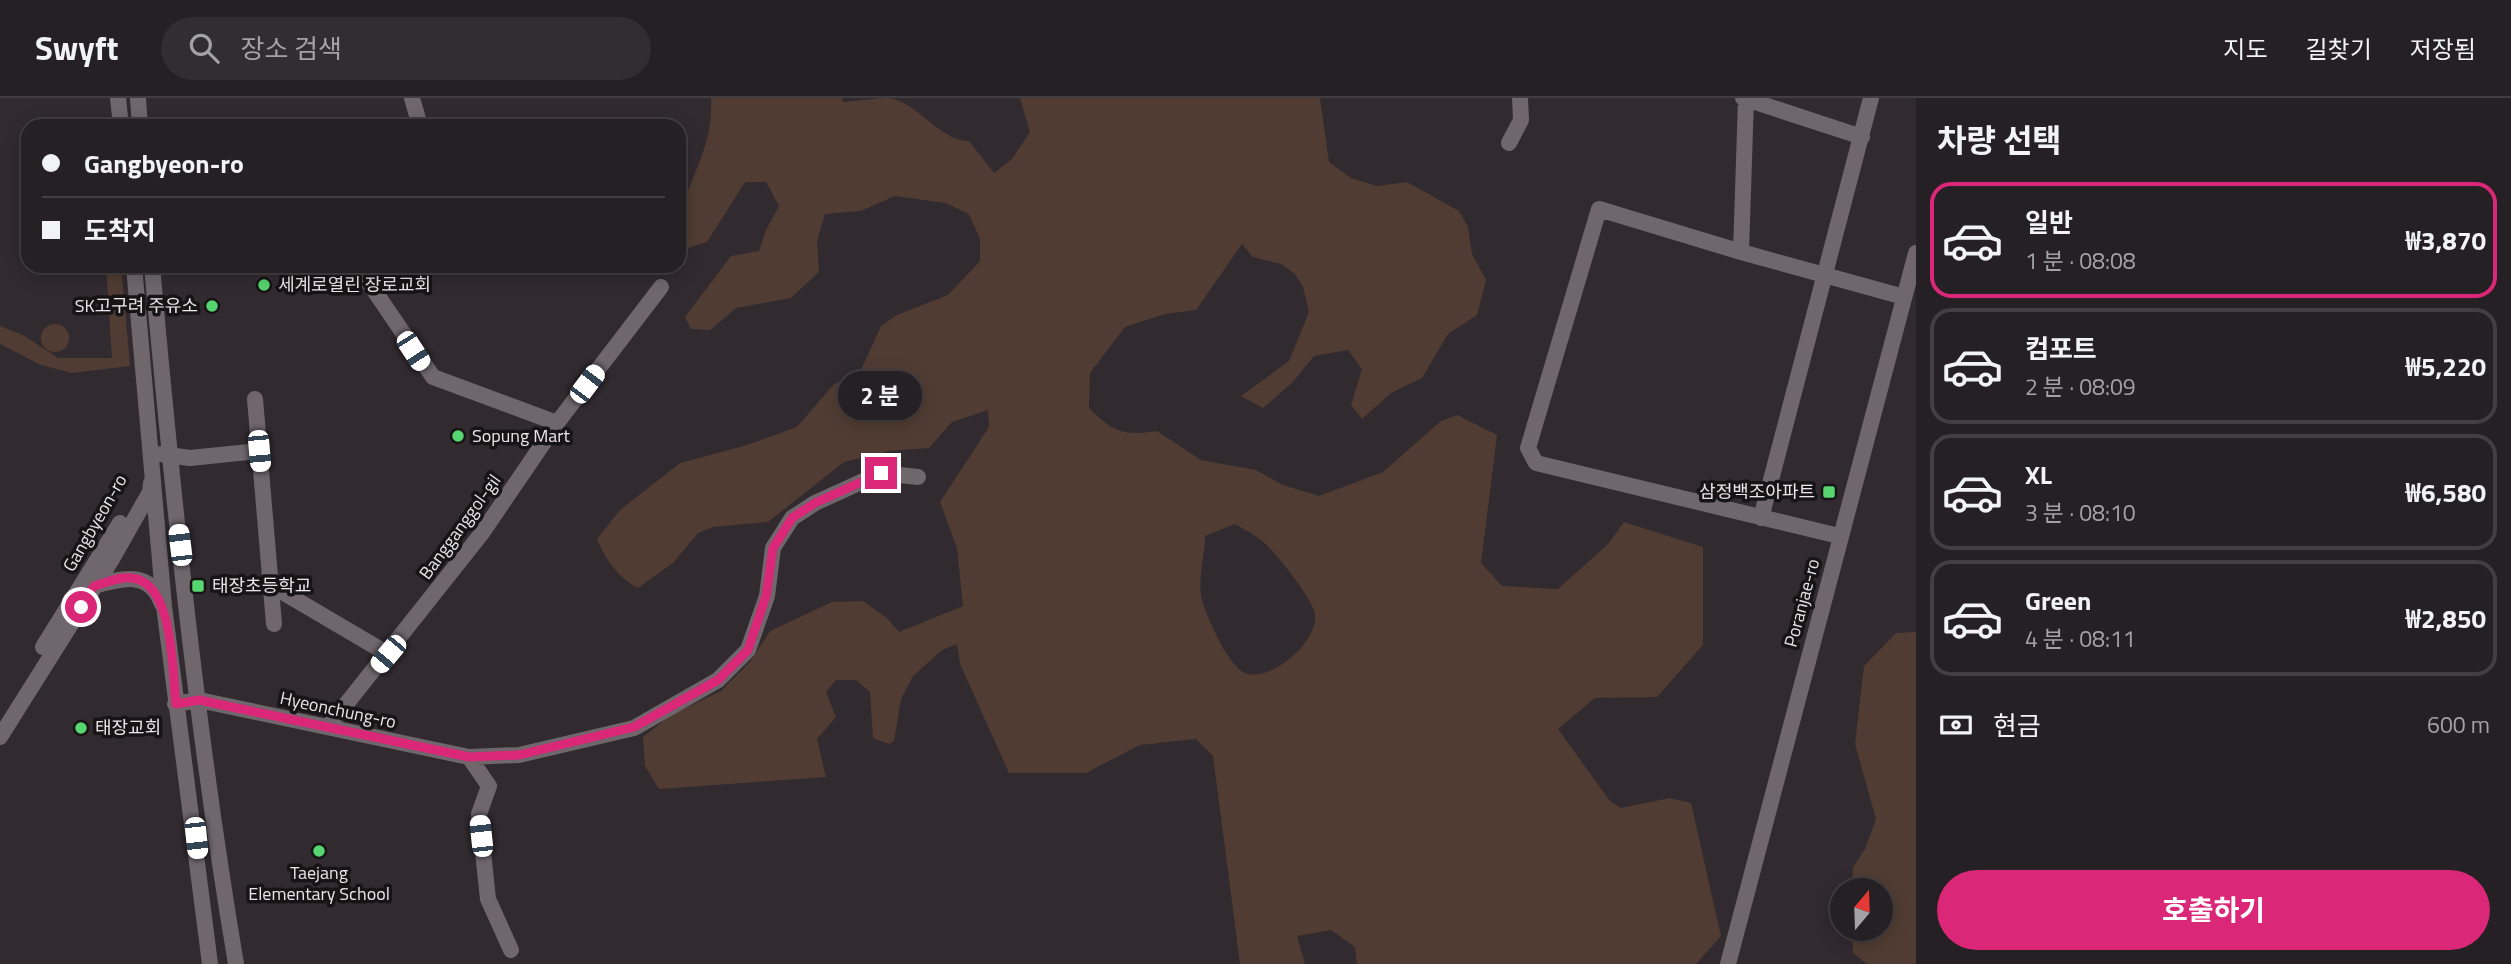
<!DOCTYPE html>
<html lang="ko">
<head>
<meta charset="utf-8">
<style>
  body { margin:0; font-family:"Titillium Web","Noto Sans KR",sans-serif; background:#312d30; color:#f1f3f6; height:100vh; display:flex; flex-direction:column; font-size:26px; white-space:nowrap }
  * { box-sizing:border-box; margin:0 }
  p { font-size:23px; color:#a3a3a6 }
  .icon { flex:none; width:38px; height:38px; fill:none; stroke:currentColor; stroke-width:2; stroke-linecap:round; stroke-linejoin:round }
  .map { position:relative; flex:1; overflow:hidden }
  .drawer { display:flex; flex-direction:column; background:#252023; width:595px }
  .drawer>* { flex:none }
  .top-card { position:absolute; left:21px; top:21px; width:665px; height:154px; border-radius:21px; box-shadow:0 4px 18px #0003,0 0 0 2px #423e41; display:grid; align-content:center; height:154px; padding:0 21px; background:#252023 }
  .needle { width:46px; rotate:19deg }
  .tools { position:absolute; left:1830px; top:780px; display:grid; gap:14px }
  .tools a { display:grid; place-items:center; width:63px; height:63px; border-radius:50%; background:#252023; box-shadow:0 4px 18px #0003,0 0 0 2px #423e41; font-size:35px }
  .end { position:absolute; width:32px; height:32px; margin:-16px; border:9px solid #db2777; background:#fff; box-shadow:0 0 0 4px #fff }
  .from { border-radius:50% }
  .bubble { position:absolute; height:49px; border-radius:24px; background:#252023; box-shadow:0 4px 18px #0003,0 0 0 2px #423e41; font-size:23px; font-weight:700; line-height:49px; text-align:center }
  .car { position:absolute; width:21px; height:42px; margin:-21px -10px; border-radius:9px; box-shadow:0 0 5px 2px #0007; background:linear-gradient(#fff 24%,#345 0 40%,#fff 0 76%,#345 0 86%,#fff 0) }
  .top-card b { display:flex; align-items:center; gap:24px; height:66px; font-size:26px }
  .top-card b+b { border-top:2px solid #423e41 }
  .top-card i { width:18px; height:18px; background:#f1f3f6 }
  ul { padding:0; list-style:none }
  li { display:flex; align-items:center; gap:21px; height:116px; margin:0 14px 10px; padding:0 7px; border:4px solid #423e41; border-radius:21px }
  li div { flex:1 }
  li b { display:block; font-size:26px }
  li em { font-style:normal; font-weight:700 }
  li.active { border-color:#db2777 }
  li>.icon { width:63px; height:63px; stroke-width:1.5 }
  h2 { padding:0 21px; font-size:32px; line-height:84px }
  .pay { display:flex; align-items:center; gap:18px; height:77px; padding:0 21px; font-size:26px }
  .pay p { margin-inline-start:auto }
  .action { display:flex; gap:14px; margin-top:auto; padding:14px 21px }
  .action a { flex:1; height:80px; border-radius:42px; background:#db2777; color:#fff; font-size:28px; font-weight:700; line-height:80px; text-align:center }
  header { display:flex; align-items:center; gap:42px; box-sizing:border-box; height:98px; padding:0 35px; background:#252023; border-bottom:2px solid #423e41 }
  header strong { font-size:33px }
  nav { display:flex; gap:38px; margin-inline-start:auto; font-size:24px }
  .search { width:490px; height:63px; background:#312d30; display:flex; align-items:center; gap:18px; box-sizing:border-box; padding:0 24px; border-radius:38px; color:#a3a3a6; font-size:26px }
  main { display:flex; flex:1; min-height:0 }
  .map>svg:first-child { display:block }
  .green { fill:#503c32; fill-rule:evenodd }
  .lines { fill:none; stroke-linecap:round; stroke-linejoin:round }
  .minor { stroke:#6f676c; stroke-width:16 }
  .route { stroke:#db2777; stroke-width:9 }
  .poi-dot { fill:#57d570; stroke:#171416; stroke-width:2.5 }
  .labels { text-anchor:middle; stroke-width:7; stroke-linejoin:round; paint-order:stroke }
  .poi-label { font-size:18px; fill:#e9e5e8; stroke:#171416; text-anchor:start }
  .street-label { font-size:18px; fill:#e9e5e8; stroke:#171416 }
</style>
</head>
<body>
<header>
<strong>Swyft</strong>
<div class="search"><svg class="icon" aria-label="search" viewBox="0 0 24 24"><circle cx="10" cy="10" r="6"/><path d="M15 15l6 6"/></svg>장소 검색</div>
<nav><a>지도</a><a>길찾기</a><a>저장됨</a></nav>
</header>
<main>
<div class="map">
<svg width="1916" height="866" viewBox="0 0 1916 866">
  <rect width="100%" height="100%" fill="#312a2f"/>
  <path class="green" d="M711 0H842L843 4C858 3 874 0 888 0 915 2 940 43 969 43L994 75 1012 61 1030 34 1020 0H1320L1329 64 1351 80 1377 88 1407 84 1459 113 1468 129 1472 156 1486 182 1477 217 1448 236 1422 280 1391 295 1362 321 1351 307 1362 271 1348 252 1314 258 1292 285 1263 310 1241 298 1289 263 1309 214 1303 189 1295 176 1281 166 1253 159 1242 146 1196 212 1165 216 1125 229 1090 275 1089 310C1113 334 1123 338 1157 333L1201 362 1256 372 1283 387 1319 398 1383 374 1441 323 1457 317 1497 337 1481 465 1502 488 1558 491 1608 446 1624 424 1703 449V547L1657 599 1595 600 1558 631 1610 703 1621 710 1670 700 1691 705 1721 838 1696 866H1357L1355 849 1331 832 1297 838 1305 866H1240L1213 658 1196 641 1140 647 1086 675H1009L960 566 957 546 942 552 913 578 901 601 894 643 889 646 873 640 870 594 856 582H836L826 594 836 619 817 641 826 679 659 691 645 668 643 639 671 617 721 593 750 564 770 533 832 504 863 503 887 520 899 534 963 508 957 450 940 404 989 329 988 312 952 324 929 350 889 353 844 364 768 424 713 429 698 435 673 465 638 490C617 479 607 463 597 441L620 412 680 365 747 347 797 329 833 287 861 272 881 228 897 217 948 197 980 163V141L969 116 945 105 895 98 861 113 825 116 817 143 819 174 791 200 736 210 710 232 691 231 685 219 731 158 759 153 766 132 779 108 766 84H745L707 144 679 153C679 143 677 130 679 120 690 77 714 48 711 0ZM1235 426C1243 431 1254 436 1262 443 1275 453 1313 502 1315 516 1319 543 1271 585 1245 575 1228 568 1207 519 1202 502 1197 482 1205 459 1205 438Z
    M106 168H121L130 268 72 275 41 267 0 246V228L23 237 58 260H112Z
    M41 240a14 14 0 1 1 28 0a14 14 0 1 1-28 0Z
    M1916 534V866H1867L1853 855 1852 831H1881V793H1852L1853 769 1865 751 1876 721 1855 646 1864 568 1896 535Z"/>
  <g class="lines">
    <path class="minor" d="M118 0 121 28
      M138 0 140 28
      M412 0 420 28
      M1743 0 1862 39
      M1509 45 1521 22 1520 0
      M1741 154 1746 1
      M134 168 164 508 210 866
      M152 168C173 401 197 635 236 866
      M364 168 361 173 433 279 557 325
      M255 301 274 526
      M161 356 190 360 259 353
      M1761 420 1871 0
      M1839 438 1536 365 1528 350 1599 111 1741 154 1904 199
      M269 486 388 556
      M94 488C122 480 150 472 162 506
      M43 549 120 425
      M175 606 199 602 469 659 519 657 634 630 718 582 748 552 767 498 773 450 792 420 815 405 881 375 918 379
      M328 629 482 435 557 325 661 189
      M0 639 112 461 150 394 151 385
      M469 659 489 688 479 716 488 801 511 852
      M1728 866 1916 155"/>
  </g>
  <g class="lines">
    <path class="route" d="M81 509 94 488C106 485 120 478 132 480 174 485 172 572 176 606L199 602 469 659 519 657 634 629 718 582 748 552 766 498 773 450 792 420 815 405 881 375"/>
  </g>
  <g class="poi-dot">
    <circle cx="264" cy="187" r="7"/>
    <circle cx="212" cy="208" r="7"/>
    <circle cx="458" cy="338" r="7"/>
    <rect x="1822" y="387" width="14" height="14" rx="3.5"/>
    <rect x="191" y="481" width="14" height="14" rx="3.5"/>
    <circle cx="81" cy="630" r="7"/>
    <circle cx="319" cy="753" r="7"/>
  </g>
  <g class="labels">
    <g class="poi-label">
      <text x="278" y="193">세계로열린 장로교회</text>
      <text x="198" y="214" text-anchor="end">SK고구려 주유소</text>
      <text x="472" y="344">Sopung Mart</text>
      <text x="1815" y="400" text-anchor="end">삼정백조아파트</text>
      <text x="212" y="494">태장초등학교</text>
      <text x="95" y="636">태장교회</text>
      <text x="319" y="781" text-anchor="middle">Taejang<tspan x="319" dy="21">Elementary School</tspan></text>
    </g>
    <g class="street-label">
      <text transform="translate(95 425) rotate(-60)" y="6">Gangbyeon-ro</text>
      <text transform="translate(460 429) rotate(-54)" y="6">Bangganggol-gil</text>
      <text transform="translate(1802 505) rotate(-75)" y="6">Poranjae-ro</text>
      <text transform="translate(338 612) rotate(12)" y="6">Hyeonchung-ro</text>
    </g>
  </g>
</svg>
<div class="tools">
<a><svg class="needle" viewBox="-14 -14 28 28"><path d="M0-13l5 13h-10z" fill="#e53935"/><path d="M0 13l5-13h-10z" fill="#a3a3a6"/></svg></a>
</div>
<i class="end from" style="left:81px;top:509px"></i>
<i class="end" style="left:881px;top:375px"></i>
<div class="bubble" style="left:838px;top:273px;width:84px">2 분</div>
<i class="car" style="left:413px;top:253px;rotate:147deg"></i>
<i class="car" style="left:587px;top:286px;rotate:37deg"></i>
<i class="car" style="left:259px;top:353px;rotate:175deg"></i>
<i class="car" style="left:180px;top:447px;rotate:353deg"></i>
<i class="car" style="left:388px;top:556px;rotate:220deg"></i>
<i class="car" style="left:481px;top:738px;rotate:354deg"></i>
<i class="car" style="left:196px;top:740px;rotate:174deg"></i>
<div class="top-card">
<b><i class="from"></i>Gangbyeon-ro</b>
<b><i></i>도착지</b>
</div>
</div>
<section class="drawer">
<h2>차량 선택</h2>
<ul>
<li class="active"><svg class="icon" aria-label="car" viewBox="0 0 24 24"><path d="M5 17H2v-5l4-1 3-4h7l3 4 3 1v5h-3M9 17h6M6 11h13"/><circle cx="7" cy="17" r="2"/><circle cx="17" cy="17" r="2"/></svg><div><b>일반</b><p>1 분 · 08:08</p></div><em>₩3,870</em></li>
<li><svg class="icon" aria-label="car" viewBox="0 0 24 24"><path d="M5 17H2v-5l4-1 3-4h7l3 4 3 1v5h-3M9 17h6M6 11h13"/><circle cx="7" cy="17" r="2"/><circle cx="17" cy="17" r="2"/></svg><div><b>컴포트</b><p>2 분 · 08:09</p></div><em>₩5,220</em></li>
<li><svg class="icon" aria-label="car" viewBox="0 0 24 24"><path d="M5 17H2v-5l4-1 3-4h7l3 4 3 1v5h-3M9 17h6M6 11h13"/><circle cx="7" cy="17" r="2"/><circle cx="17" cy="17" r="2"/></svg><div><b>XL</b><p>3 분 · 08:10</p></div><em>₩6,580</em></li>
<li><svg class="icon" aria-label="car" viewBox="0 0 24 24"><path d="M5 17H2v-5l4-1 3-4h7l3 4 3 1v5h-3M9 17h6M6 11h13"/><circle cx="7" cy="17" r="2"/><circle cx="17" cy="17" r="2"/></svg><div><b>Green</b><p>4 분 · 08:11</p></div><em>₩2,850</em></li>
</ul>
<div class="pay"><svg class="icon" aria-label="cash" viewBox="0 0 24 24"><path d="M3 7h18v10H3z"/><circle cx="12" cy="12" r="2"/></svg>현금<p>600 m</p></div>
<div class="action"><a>호출하기</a></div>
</section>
</main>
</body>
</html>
